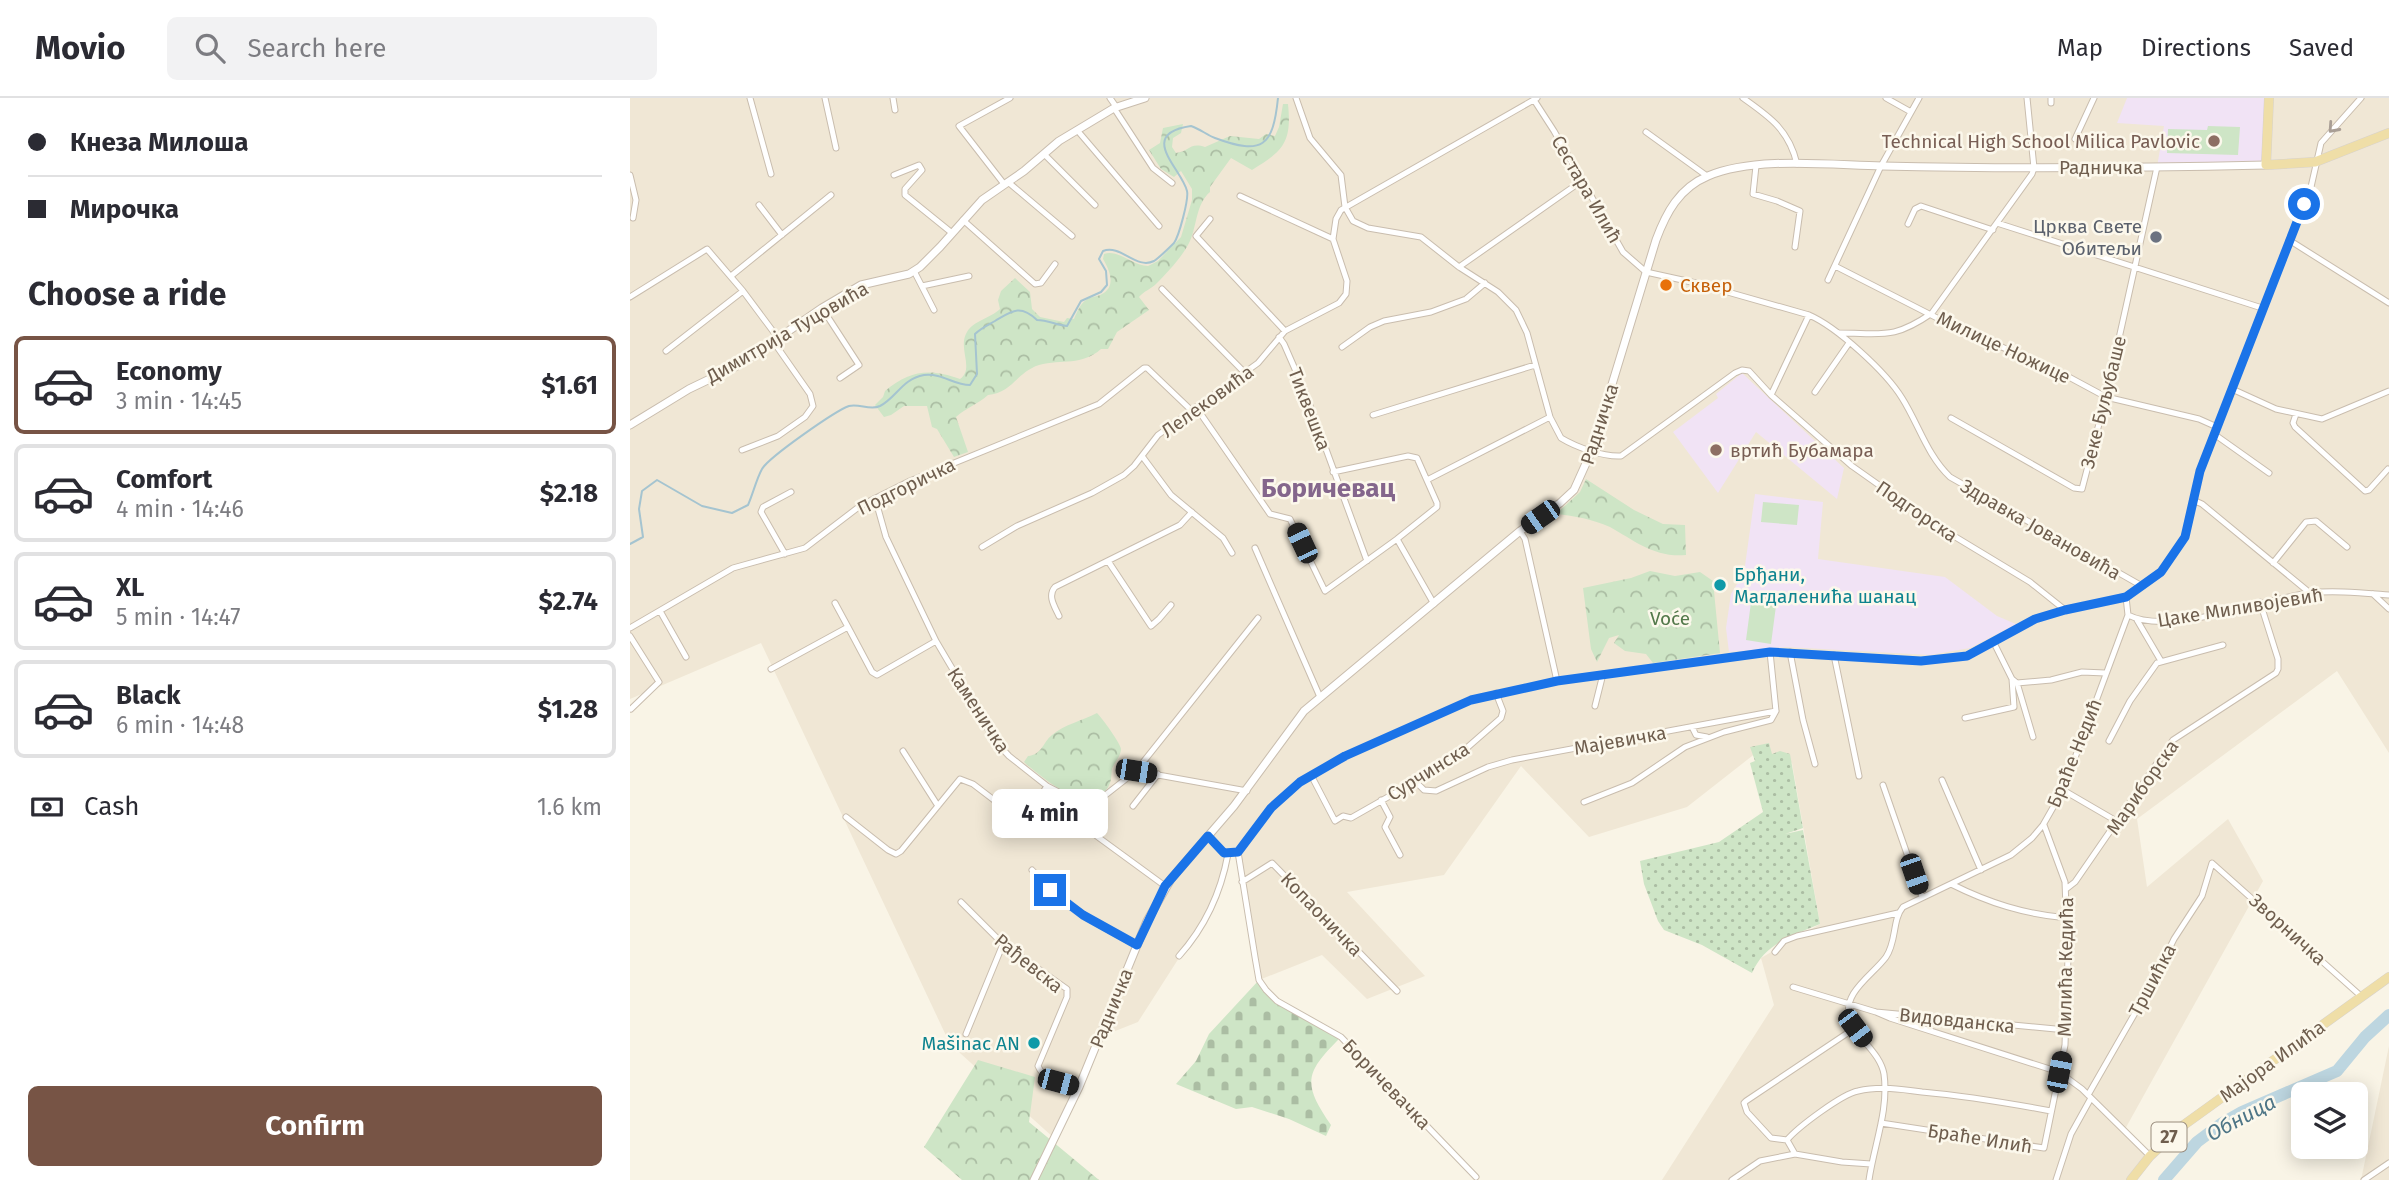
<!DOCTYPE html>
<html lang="en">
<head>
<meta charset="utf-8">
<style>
  body { margin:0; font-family:"Fira Sans",sans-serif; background:#f2f2f3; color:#2b2b33; height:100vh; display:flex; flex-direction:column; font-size:26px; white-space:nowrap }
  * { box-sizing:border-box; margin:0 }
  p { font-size:23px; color:#7c7c81 }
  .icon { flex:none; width:38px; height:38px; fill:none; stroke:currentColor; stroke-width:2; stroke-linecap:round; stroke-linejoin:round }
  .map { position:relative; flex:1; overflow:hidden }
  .details { display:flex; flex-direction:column; background:#fff; width:630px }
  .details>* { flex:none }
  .top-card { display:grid; align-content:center; height:154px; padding:0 28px; background:#fff }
  .fabs { position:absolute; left:1661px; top:984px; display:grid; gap:14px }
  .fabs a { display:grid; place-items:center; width:77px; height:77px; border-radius:10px; background:#fff; box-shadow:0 4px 18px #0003; font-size:35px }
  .end { position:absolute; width:32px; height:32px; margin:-16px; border:9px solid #1a73e8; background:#fff; box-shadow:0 0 0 4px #fff }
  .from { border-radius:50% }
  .bubble { position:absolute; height:49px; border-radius:10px; background:#fff; box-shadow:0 4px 18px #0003; font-size:23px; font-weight:700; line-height:49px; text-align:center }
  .car { position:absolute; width:21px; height:42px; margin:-21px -10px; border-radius:9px; box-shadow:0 0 5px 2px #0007; background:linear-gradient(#222 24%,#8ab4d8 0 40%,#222 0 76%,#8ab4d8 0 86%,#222 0) }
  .top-card b { display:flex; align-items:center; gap:24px; height:66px; font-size:26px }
  .top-card b+b { border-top:2px solid #e1e1e2 }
  .top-card i { width:18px; height:18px; background:#2b2b33 }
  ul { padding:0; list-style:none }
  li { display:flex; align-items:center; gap:21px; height:98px; margin:0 14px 10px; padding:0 14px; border:4px solid #e1e1e2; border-radius:10px }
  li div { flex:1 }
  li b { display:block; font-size:26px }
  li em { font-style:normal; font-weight:700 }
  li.on { border-color:#775445 }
  li>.icon { width:63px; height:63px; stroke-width:1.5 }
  h2 { padding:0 28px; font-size:32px; line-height:84px }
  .pay { display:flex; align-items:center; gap:18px; height:77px; padding:0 28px; font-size:26px }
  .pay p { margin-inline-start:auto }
  .action { display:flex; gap:14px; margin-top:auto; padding:14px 28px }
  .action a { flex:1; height:80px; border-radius:10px; background:#775445; color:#fff; font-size:28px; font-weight:700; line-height:80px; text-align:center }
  header { display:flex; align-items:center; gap:42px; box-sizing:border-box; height:98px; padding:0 35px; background:#fff; border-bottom:2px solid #e1e1e2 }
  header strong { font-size:33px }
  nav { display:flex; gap:38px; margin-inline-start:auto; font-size:24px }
  .search { width:490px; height:63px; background:#f2f2f3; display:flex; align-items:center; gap:18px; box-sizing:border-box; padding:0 24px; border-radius:10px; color:#7c7c81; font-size:26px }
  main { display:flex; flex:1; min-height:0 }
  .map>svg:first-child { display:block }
  .residential { fill:#f0e7d5 }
  .education { fill:#f1e3f5 }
  .grass { fill:url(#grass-dots) }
  .forest { fill:url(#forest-crowns) }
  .cemetery { fill:url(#cemetery-stones) }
  .garden { fill:#cee5c6 }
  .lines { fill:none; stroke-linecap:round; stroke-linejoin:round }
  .stream { stroke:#a5c4d0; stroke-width:2 }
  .river { stroke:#bdd6e0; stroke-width:12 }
  .minor-casing { stroke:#c9bdae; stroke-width:7 }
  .tertiary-casing { stroke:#c9bdae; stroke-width:9 }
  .primary-casing { stroke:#d7d2cd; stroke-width:10 }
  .minor { stroke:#fff; stroke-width:5 }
  .tertiary { stroke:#fff; stroke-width:7 }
  .primary { stroke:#efdea7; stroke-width:9 }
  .oneway { stroke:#a99e95 }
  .route { stroke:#1a73e8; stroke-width:9 }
  .education-dot { fill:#8d6e63; stroke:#fcf8ec; stroke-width:2.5 }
  .worship-dot { fill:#6b7280; stroke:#fcf8ec; stroke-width:2.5 }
  .food-dot { fill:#e8710a; stroke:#fcf8ec; stroke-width:2.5 }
  .culture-dot { fill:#0f9aa8; stroke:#fcf8ec; stroke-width:2.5 }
  .labels { text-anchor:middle; stroke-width:5; stroke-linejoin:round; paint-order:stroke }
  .shield { fill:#fcf8ec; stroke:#998c7d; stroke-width:2 }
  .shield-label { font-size:18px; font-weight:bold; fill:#6f5e4e }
  .education-label { font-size:19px; fill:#785e54; stroke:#fcf8ec; text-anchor:end }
  .street-label { font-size:19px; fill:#6f5e4e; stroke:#fcf8ec }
  .worship-label { font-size:19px; fill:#5b616d; stroke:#fcf8ec; text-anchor:end }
  .food-label { font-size:19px; fill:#c56008; stroke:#fcf8ec; text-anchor:start }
  .culture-label { font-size:19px; fill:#0d838f; stroke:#fcf8ec; text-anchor:start }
  .park-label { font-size:19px; fill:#53794b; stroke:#fcf8ec }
  .water-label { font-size:21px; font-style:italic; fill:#4e7586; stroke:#fcf8ec }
  .district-label { font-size:26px; font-weight:bold; fill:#84668c; stroke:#fcf8ec }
</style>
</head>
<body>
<header>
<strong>Movio</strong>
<div class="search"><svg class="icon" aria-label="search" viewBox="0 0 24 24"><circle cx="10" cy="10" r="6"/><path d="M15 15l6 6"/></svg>Search here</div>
<nav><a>Map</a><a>Directions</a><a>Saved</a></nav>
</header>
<main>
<section class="details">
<div class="top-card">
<b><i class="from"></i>Кнеза Милоша</b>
<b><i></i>Мирочка</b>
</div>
<h2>Choose a ride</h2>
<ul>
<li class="on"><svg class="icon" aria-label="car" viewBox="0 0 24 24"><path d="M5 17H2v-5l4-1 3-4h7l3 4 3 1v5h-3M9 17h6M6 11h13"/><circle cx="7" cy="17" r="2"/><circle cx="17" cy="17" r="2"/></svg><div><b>Economy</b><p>3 min · 14:45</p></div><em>$1.61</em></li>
<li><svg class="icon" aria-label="car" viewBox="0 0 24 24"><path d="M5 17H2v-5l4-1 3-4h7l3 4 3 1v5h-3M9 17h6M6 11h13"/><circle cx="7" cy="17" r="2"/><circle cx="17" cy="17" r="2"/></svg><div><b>Comfort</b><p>4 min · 14:46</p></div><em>$2.18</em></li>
<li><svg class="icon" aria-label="car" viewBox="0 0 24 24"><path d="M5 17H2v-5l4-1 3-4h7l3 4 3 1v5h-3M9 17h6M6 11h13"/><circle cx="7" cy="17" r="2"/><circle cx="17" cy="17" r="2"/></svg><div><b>XL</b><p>5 min · 14:47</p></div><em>$2.74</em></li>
<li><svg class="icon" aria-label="car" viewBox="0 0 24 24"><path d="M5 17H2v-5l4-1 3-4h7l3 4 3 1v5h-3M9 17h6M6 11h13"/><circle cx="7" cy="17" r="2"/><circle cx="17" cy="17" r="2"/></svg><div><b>Black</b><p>6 min · 14:48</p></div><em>$1.28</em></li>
</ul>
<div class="pay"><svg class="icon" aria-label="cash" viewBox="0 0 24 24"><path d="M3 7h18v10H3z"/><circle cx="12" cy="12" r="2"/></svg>Cash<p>1.6 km</p></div>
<div class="action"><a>Confirm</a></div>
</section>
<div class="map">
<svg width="1759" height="1082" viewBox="0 0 1759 1082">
  <defs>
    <pattern id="grass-dots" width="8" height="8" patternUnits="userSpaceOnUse" patternTransform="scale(1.75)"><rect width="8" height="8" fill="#cee5c6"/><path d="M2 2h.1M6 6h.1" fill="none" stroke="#abbda3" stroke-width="1.8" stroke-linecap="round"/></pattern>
    <pattern id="forest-crowns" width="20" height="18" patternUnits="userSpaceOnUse" patternTransform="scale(1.75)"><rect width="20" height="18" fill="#cee5c6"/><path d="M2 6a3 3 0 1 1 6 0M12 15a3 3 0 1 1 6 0" fill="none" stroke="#abbda3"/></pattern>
    <pattern id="cemetery-stones" width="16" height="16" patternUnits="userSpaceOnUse" patternTransform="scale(1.75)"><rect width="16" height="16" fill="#cee5c6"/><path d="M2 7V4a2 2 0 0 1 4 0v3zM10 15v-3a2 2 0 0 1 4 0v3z" fill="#abbda3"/></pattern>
  </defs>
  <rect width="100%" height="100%" fill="#f9f4e6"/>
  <path class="residential" d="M0 0H1759V655L1707 573 1507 721 1517 789 1598 721 1633 783 1494 1033 1520 1058 1501 1082H1032L1144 907 1131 860 1190 826 1162 665 1131 651 1057 709 959 739 891 668 814 777 717 794 795 878 737 901 692 857 629 882 608 755 598 756 579 813 508 924 470 939 424 1040 320 946 131 545 0 601Z
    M1759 948V1082H1731Z"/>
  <path class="education" d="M1497 0H1639L1636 67 1527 69 1534 28 1487 25Z
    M1112 275 1214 370 1207 401 1126 334 1088 395 1043 334 1088 300 1086 296Z
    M1125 396 1193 404 1188 461 1315 479 1367 518 1386 526 1340 550 1300 557 1156 549 1099 554 1096 530 1101 496 1114 475Z"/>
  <path class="grass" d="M1139 645 1142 656 1150 653 1160 656 1173 730 1155 736 1173 732 1190 826C1162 838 1135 845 1122 875L1072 847 1034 832 1028 823 1014 786 1010 763 1089 744 1133 714 1120 665 1125 663 1120 649Z"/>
  <path class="forest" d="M653 6H658C662 45 653 53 622 72L601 60 580 89V94C566 106 567 127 560 143 553 158 538 174 526 186 521 191 514 193 509 199L519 212 487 234 478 251H471C452 268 432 261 409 267 387 274 382 295 358 297 348 306 336 310 326 319L338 354 324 359 307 331 302 329 297 308H274L261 317 254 319 245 307 253 299 255 293C280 272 300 270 330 281 345 270 327 250 337 234 343 223 361 220 370 211L368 202 371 193 385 180 400 194 402 211 410 219 434 224 437 220 444 221C447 214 450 206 456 202 461 198 467 199 472 196 487 188 479 171 473 161L474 156C488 151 503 168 518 168L528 163 551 139 562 102V91L551 73 544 79 531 71 519 52 530 45 533 30 553 26 551 35 543 40 542 49 546 55C559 54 559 44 575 49L600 38 629 41 636 36 645 38 649 29Z
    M956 381 1004 412 1033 426 1055 427 1056 457C1025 460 1005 443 980 429 962 421 945 418 926 416L950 394Z
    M1020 473 1045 478 1070 474 1083 483 1090 555 1023 565 1016 556 995 553 984 545 989 537 979 540 967 564 961 551 953 490 1001 480Z
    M467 615C472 620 491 646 491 651 491 658 484 665 482 671 481 677 482 682 479 687 477 693 465 703 458 704 445 706 404 673 394 664L398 658C412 657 413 644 422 637 435 626 452 623 467 615Z
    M348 962 405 979 399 1024 469 1082H332L294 1049Z"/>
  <path class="cemetery" d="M629 882 642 898 711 939C676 974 671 984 701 1027L696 1038 659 1021 622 1009 606 1011 546 986 566 963 579 936Z"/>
  <path class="garden" d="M1578 28 1610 29 1608 57 1537 55 1538 31 1577 32Z
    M1133 404 1169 407 1167 427 1131 424Z
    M1122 497 1147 500 1141 546 1116 542Z"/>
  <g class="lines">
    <path class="stream" d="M0 446 13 439 9 411 12 393 27 382 72 408 102 415 118 407C123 396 126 382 132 371 139 359 205 313 219 308 229 305 240 313 250 308 267 299 272 281 294 277 313 275 323 287 340 287L347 276 345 236C351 230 358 227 365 223 382 213 390 206 407 222 418 222 426 227 437 228L451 203 471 194 477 187 476 173 469 161 473 153C491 146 506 172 524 163 530 159 539 150 544 145 549 138 559 101 557 93 552 71 506 36 561 28 570 31 577 37 585 40 633 58 643 48 648 0"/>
    <path class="river" d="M1534 1082 1567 1044 1591 1026 1612 1014 1707 973 1735 939 1759 917"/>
    <g class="minor-casing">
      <path id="minor" d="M120 0 141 76
        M195 0 206 50
        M263 0 265 12
        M480 0 487 10
        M666 0 680 40 711 77 715 109 723 123 738 130 791 139 829 169 868 194 886 212 897 235 920 319 931 340C946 349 973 359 991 358L1105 275 1112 272 1119 273 1141 297 1222 368 1304 426 1400 484 1435 512
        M1113 0C1140 19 1159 32 1167 66
        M1256 0 1281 14
        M904 2 924 33 993 154 1016 174 1066 185 1179 217C1207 229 1256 274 1272 300 1289 327 1297 357 1320 379L1512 488
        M1421 5V0
        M484 10 523 70 542 85
        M447 32 529 128
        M1016 34 1077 78
        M1445 41 1464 0
        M415 57 465 107
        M1126 68 1123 96 1147 103 1170 113 1165 149
        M0 77 6 102 3 120
        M264 77 289 67 292 72 275 91V97L322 135
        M378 84 442 138
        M374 86 329 28 380 0
        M610 98 703 141
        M129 107 152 137
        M580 121 566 138 655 233
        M333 122 405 186 411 185 425 166
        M1367 125 1632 210
        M1278 126 1285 111 1291 108 1363 132
        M1659 142 1759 205
        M1205 168 1311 222 1437 278 1476 299 1569 321 1587 329
        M829 169 953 82
        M284 173 304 212
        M101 178 201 97
        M1198 182 1251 68 1289 0
        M292 188 339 178
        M532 191 615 275
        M0 199 77 151 113 193 148 240
        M192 210 229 267 210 280
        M1209 235C1252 235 1263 242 1302 215L1402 76 1404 70 1397 0
        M649 239 654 246 675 294 737 463
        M712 249 740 229 754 223 801 214 836 201 855 185
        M36 253 113 193
        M1602 291 1646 311 1692 321 1759 293
        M1185 294 1219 245
        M1141 297 1179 217
        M566 309 640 416 660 421 695 493 767 441 804 506
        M1666 316 1663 325 1665 329 1735 393 1739 392 1758 371
        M743 317 905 267
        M1321 320 1444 390 1452 391 1476 299 1527 69
        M1584 336 1639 375
        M112 352 148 338 175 319 183 308 180 296 143 243
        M512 358 541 397 593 440 602 455
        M703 374 778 358 787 360 807 405V409L767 441
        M797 382 920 319
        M245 400 256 439 306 543 365 643 379 658 417 688 454 707 464 706 506 673 628 520
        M1563 402 1572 406 1680 495
        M890 433 895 441 927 583
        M352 449 387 428 462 395 494 377 504 368 528 337 628 265 655 233 709 205 716 196 717 183 703 141 706 121 711 112 907 0
        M625 450 690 599
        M155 456 131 414 133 409 161 394
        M478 463 521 528 529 521 541 507
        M1643 465 1676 424 1686 423 1717 449
        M1743 496 1759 511
        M205 505 218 529
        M30 513 56 559
        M1498 517C1539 538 1632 502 1678 495 1704 492 1733 495 1759 497
        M429 518C425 509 417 498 425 489L550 427 562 414
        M1507 522 1531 563
        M0 530 103 470 175 450 230 408 280 383 469 306 514 270H517L561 312
        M0 538 29 584 1 611
        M1364 545 1382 581 1387 585 1403 639
        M1160 554 1173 622 1185 666
        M1204 557 1229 678
        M141 571 218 529 242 574 247 577 306 543
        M1387 585 1421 582 1452 574 1475 575
        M965 608 973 576
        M1335 620 1384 609 1382 581
        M1062 629 1066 637 1077 639
        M1479 643 1500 603 1527 565 1593 547
        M273 653 308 708
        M506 673 617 693
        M681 677 705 723 713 718 721 720 823 662 871 620 873 613 866 595
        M1312 682 1351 772
        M785 683 794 692 806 693 858 669 882 662 1146 613 1140 554
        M1253 687 1292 799
        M1433 692 1488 724
        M751 702 760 719 755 729 770 757
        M954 704 1002 685 1055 649 1094 634 1141 622 1146 613
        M503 708 528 676
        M216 719 258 752 266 756 271 753 330 681 343 686 390 722 397 719 417 688
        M457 731 535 788
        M578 738 594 755 608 754 641 710 670 684 715 658 841 602 927 583 1140 554 1291 563 1337 558 1405 521 1435 512 1496 499 1531 474 1555 439 1570 373 1681 89 1691 45 1731 0
        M608 754 625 859 629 882 636 892 647 903 711 939 846 1079
        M402 772C435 808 464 825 507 847
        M612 784 642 765 767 893
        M1321 786C1359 805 1394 816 1437 820
        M1436 791 1445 784 1543 642 1646 575 1648 571V561L1630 504
        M331 804 373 846 437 891V899L408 968C414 983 434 985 449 989
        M1145 854 1154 843 1167 838 1268 815
        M549 858C575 829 591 794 598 756
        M1163 889 1246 914 1436 932
        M1246 914 1260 920 1429 974 1452 991 1520 1058
        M1225 930 1116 1003 1114 1005 1117 1014 1141 1040 1157 1042C1168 1029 1212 996 1228 993 1249 988 1271 991 1292 994 1336 998 1378 1005 1421 1013
        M336 936 373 846
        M1458 997 1524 882 1544 841 1572 798 1582 765 1732 899
        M1251 1025 1414 1050 1435 947 1438 859 1435 784 1414 727
        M1157 1042 1165 1056 1212 1064 1241 1066
        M1102 1082 1130 1063 1165 1056
        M1239 1082C1244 1047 1259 1012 1254 976 1250 954 1227 941 1220 921 1211 895 1243 877 1256 859 1267 843 1262 822 1273 809L1381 757 1402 740 1413 727 1433 692 1498 517 1496 499
        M1426 1082 1441 1036 1461 1000
        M1734 1082 1759 1065"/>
    </g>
    <g class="tertiary-casing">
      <path id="tertiary" d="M0 327 59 291 109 267 192 210 231 187 279 176 290 169 310 149 352 102 394 73 429 43 484 10 515 0
        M404 1082 449 989 517 823 541 781 604 708 674 613 890 433 930 405 944 392 962 352 1026 142C1036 115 1049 90 1078 78 1125 58 1201 67 1252 68 1380 71 1508 70 1636 67"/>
    </g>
    <g class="primary-casing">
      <path id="primary" d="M1639 0 1636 67 1685 64 1759 35
        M1501 1082 1520 1058 1551 1029 1759 879"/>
    </g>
    <use href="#minor" class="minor"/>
    <use href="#tertiary" class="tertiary"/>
    <use href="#primary" class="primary"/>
  </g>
  <defs><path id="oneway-chevron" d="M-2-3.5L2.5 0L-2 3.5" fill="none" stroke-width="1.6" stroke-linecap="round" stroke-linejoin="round" transform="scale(1.75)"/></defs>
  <use class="oneway" href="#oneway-chevron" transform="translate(1703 30) rotate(132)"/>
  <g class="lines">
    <path class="route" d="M420 792 453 817 507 847 535 788 578 738 594 755 608 754 641 710 670 684 715 658 841 602 927 583 1140 554 1291 563 1337 558 1405 521 1435 512 1496 499 1531 474 1555 439 1570 373 1674 106"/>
  </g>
  <g class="education-dot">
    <circle cx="1584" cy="43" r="7"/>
    <circle cx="1086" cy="352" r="7"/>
  </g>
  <circle class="worship-dot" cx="1526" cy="139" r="7"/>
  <circle class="food-dot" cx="1036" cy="187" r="7"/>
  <g class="culture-dot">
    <circle cx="1090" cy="487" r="7"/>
    <circle cx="404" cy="945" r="7"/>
  </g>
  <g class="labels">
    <rect class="shield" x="1521.5" y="1024.5" width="35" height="29" rx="5"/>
    <g class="shield-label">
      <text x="1539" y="1045">27</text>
    </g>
    <g class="education-label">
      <text x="1570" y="50">Technical High School Milica Pavlovic</text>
      <text x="1100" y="359" text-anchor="start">вртић Бубамара</text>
    </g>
    <g class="street-label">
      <text x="1471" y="76">Радничка</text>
      <text transform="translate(957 91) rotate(60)" y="7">Сестара Илић</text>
      <text transform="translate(157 234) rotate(-30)" y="7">Димитрија Туцовића</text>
      <text transform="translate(1374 249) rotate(25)" y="7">Милице Ножице</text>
      <text transform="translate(577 303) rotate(-36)" y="7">Лелековића</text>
      <text transform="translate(1473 304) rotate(-76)" y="7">Зеке Буљубаше</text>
      <text transform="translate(680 311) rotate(69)" y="7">Тиквешка</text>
      <text transform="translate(969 326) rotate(-72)" y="7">Радничка</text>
      <text transform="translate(276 388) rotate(-26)" y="7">Подгоричка</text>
      <text transform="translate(1287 413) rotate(34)" y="7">Подгорска</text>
      <text transform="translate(1411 431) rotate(30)" y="7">Здравка Јовановића</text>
      <text transform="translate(1610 509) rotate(-9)" y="7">Цаке Миливојевић</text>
      <text transform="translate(349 612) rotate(57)" y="7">Каменичка</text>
      <text transform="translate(990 642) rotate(-10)" y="7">Мајевичка</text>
      <text transform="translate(1444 655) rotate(-68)" y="7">Браће Недић</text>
      <text transform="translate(798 673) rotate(-32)" y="7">Сурчинска</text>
      <text transform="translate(1512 689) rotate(-55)" y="7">Мариборска</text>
      <text transform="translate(692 816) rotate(46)" y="7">Копаоничка</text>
      <text transform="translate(1658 831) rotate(42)" y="7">Зворничка</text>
      <text transform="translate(399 865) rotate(39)" y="7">Рађевска</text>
      <text transform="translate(1435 869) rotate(-89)" y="7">Милића Кедића</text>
      <text transform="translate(1522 882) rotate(-62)" y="7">Тршићка</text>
      <text transform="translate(481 910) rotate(-68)" y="7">Радничка</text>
      <text transform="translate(1327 922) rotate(6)" y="7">Видовданска</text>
      <text transform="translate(1642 963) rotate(-36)" y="7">Мајора Илића</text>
      <text transform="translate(757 986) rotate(46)" y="7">Боричевачка</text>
      <text transform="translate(1350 1040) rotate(9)" y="7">Браће Илић</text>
    </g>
    <g class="worship-label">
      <text x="1512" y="135">Црква Свете<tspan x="1512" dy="22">Обитељи</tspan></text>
    </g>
    <g class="food-label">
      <text x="1050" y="194">Сквер</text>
    </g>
    <g class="culture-label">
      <text x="1104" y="483">Брђани,<tspan x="1104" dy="22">Магдаленића шанац</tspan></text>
      <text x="390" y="952" text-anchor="end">Mašinac AN</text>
    </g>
    <g class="park-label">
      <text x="1040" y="527">Voće</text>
    </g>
    <g class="water-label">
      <text transform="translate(1611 1020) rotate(-28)" y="7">Обница</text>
    </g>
    <g class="district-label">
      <text x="698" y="399">Боричевац</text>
    </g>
  </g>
</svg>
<div class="fabs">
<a><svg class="icon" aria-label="layers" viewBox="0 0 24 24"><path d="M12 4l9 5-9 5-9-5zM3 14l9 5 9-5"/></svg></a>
</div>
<i class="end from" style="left:1674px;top:106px"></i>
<i class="end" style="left:420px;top:792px"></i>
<div class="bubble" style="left:362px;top:691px;width:116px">4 min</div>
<i class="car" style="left:910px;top:419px;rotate:235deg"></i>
<i class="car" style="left:672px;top:445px;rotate:335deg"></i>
<i class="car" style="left:506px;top:673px;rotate:99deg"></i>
<i class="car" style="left:1284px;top:776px;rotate:161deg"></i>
<i class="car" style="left:1225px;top:930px;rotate:143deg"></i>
<i class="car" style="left:1429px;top:974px;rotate:11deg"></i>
<i class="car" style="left:428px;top:984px;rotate:105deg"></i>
</div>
</main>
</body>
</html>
